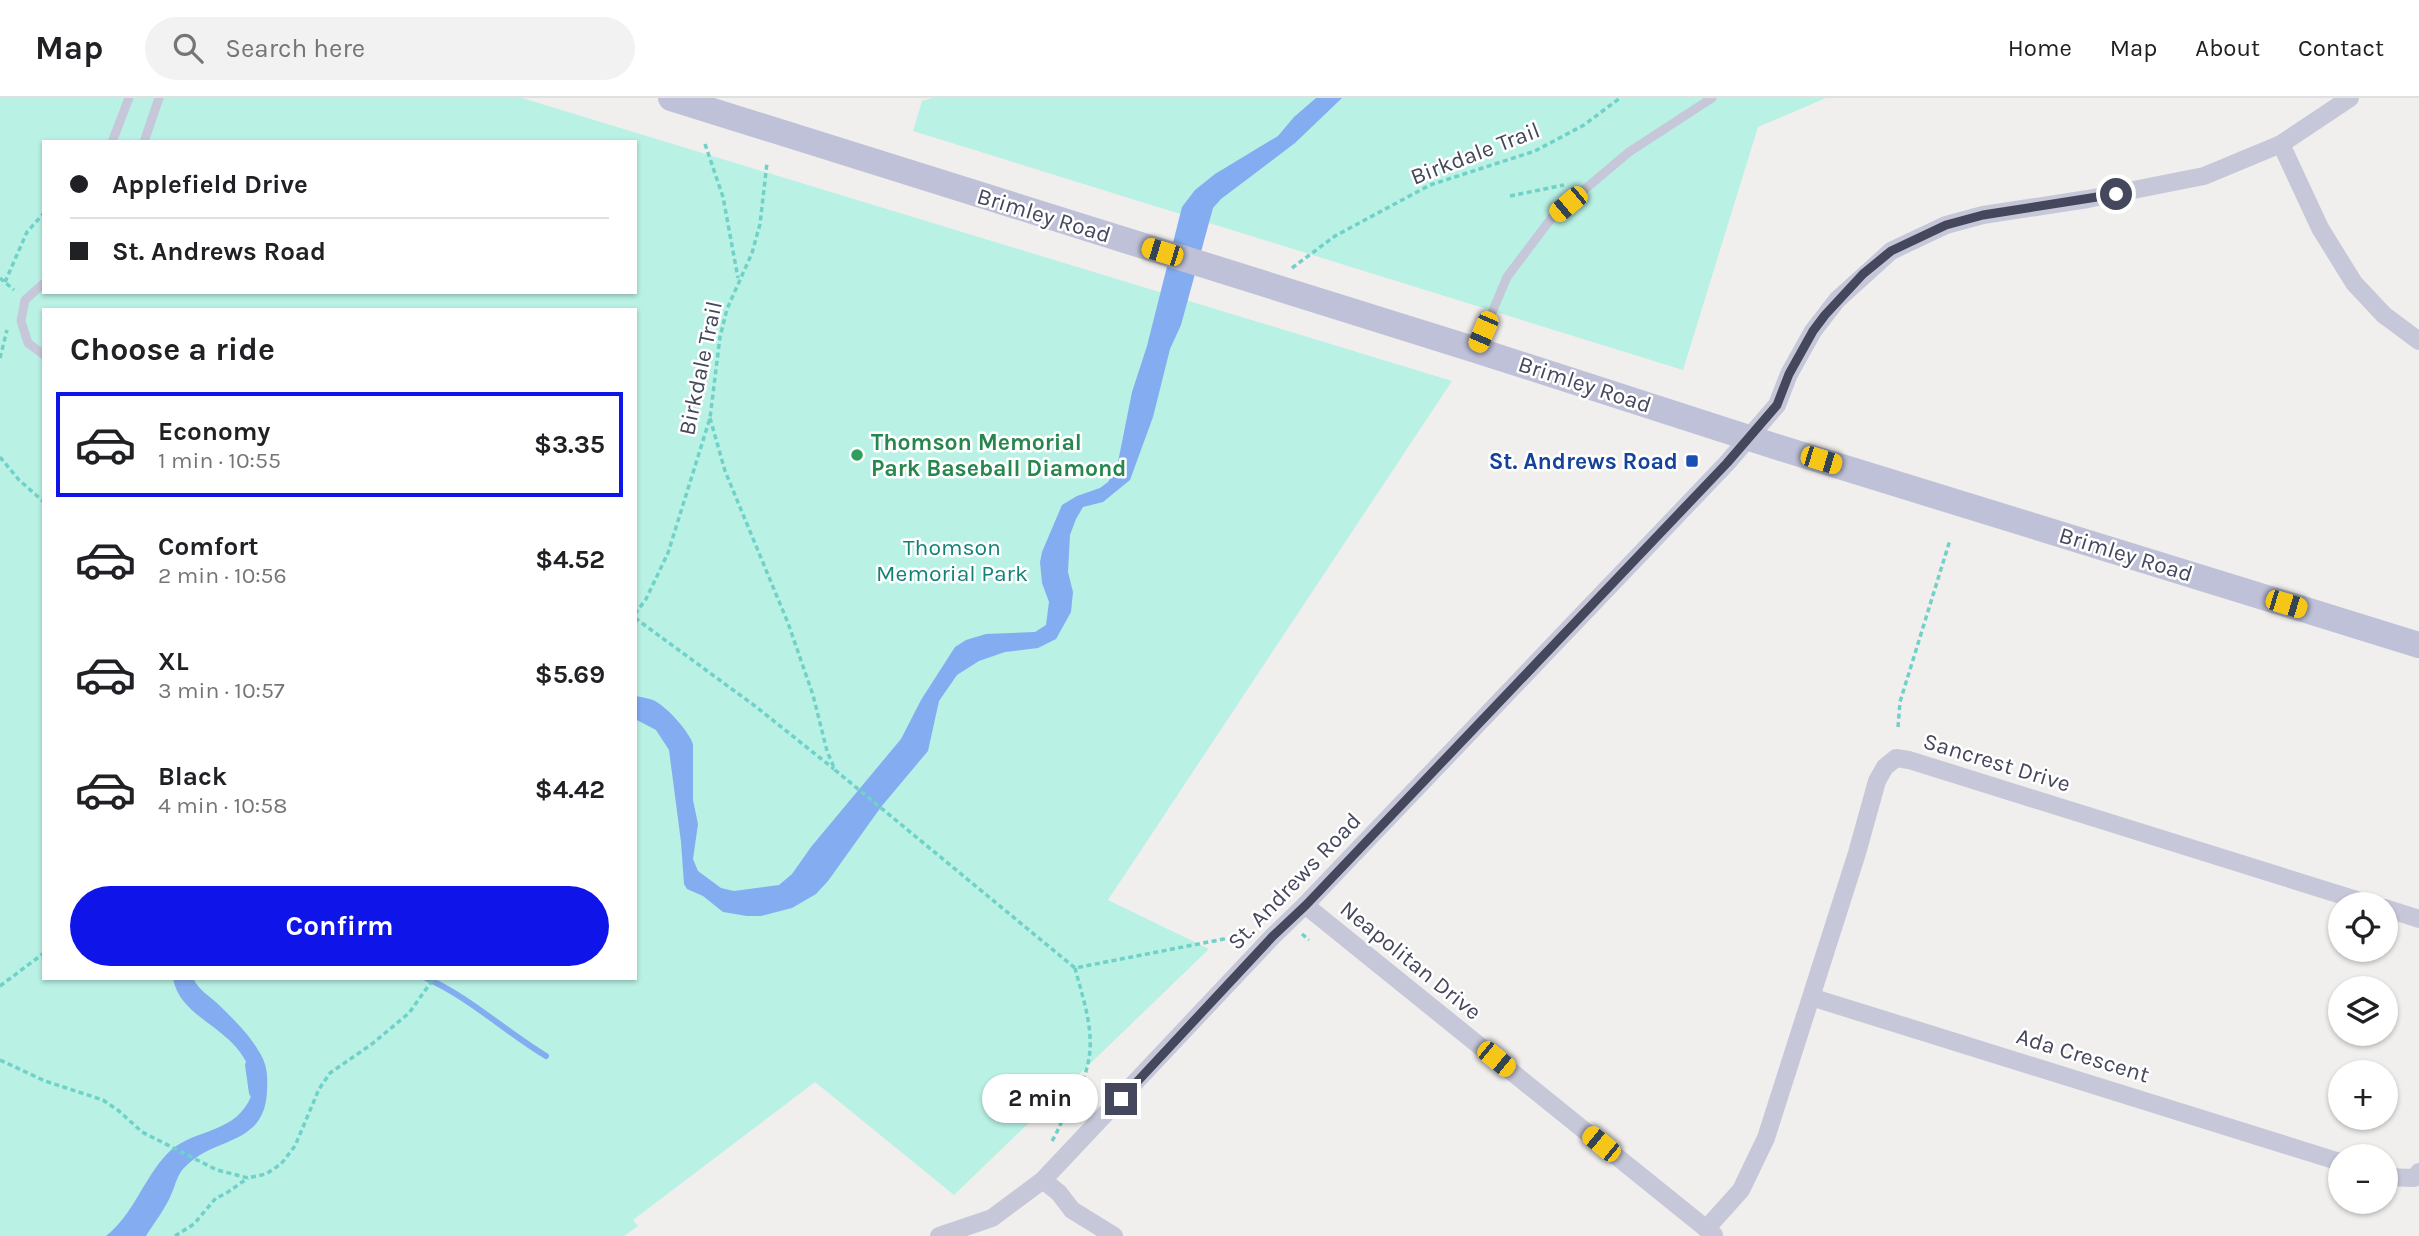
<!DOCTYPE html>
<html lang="en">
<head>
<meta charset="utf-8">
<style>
  body { margin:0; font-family:Karla,sans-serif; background:#f2f2f2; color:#202124; height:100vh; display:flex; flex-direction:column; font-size:26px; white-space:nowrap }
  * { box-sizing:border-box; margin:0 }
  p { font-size:23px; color:#757577 }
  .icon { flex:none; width:38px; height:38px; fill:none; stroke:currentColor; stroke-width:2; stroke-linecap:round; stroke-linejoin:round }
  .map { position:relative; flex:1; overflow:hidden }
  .sheet { position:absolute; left:42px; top:210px; width:595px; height:672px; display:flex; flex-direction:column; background:#fff; border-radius:0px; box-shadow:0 2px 5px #0004 }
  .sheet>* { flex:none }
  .hud { position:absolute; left:42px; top:42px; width:595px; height:154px; border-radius:0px; box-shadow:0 2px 5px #0004; display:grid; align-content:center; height:154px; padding:0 28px; background:#fff }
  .controls { position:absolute; left:2328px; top:794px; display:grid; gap:14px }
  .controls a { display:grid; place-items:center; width:70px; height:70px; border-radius:50%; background:#fff; box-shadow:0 2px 5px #0004; font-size:35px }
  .end { position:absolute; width:32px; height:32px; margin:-16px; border:9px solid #45475c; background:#fff; box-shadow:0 0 0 4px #fff }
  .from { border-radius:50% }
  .bubble { position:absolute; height:49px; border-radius:24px; background:#fff; box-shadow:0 2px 5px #0004; font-size:23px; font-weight:700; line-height:49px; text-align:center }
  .car { position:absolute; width:21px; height:42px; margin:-21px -10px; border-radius:9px; box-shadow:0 0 5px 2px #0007; background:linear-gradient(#f5c518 24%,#345 0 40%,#f5c518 0 76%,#345 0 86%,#f5c518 0) }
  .hud b { display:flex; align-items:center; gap:24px; height:66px; font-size:26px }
  .hud b+b { border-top:2px solid #e0e0e0 }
  .hud i { width:18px; height:18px; background:#202124 }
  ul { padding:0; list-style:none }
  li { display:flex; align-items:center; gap:21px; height:105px; margin:0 14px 10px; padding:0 14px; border:4px solid transparent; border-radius:0px }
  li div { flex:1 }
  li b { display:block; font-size:26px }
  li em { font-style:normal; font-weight:700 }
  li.selected { border-color:#0f15e9 }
  li>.icon { width:63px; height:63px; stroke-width:1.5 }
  h2 { padding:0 28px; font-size:32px; line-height:84px }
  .action { display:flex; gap:14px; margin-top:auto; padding:14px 28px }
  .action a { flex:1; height:80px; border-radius:42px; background:#0f15e9; color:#fff; font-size:28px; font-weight:700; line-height:80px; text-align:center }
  header { display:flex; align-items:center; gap:42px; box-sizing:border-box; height:98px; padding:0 35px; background:#fff; border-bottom:2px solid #e0e0e0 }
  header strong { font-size:33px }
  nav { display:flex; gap:38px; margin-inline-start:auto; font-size:24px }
  .search { width:490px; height:63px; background:#f2f2f2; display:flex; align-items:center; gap:18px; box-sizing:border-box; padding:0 24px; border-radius:38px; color:#757577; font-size:26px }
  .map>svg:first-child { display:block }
  .green { fill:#b9f1e5; fill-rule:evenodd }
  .water { fill:#83adf0 }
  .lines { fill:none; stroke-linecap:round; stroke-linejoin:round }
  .stream { stroke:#83adf0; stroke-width:6 }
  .path { stroke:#6fd1c8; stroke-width:3.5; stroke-dasharray:5 3.5; stroke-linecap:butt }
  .service { stroke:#c6c8d9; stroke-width:9 }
  .minor { stroke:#c6c8d9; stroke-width:18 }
  .secondary { stroke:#bfc1d8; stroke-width:26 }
  .route { stroke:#45475c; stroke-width:9 }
  .leisure-dot { fill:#2e9e5b; stroke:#fff; stroke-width:2.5 }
  .transit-dot { fill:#1a4fb4; stroke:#fff; stroke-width:2.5 }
  .labels { text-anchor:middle; stroke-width:5; stroke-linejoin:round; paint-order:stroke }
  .street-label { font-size:23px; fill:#45475c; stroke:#fff }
  .leisure-label { font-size:23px; font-weight:bold; fill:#27864d; stroke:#fff; text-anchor:start }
  .transit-label { font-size:23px; font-weight:bold; fill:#164399; stroke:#fff; text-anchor:end }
  .park-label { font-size:23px; fill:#128177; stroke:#fff }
</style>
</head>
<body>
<header>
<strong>Map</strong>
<div class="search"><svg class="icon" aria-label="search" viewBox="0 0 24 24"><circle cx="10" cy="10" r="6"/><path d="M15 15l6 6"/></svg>Search here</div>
<nav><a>Home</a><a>Map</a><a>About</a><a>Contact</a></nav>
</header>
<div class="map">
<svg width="2419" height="1138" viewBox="0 0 2419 1138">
  <rect width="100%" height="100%" fill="#f0efed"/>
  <path class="green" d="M0 0H522L1452 283 1108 802 1209 851 954 1097 815 984 633 1122 638 1128 624 1138H0ZM44 44H635V194H44ZM44 212H635V880H44Z
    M932 0H1826L1758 29 1683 272 913 33 922 3Z"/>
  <path class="water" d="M1316 0H1342L1295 45 1221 101 1213 110 1181 227 1170 251 1153 319 1130 382 1103 404 1083 409 1076 421 1070 437 1068 474 1073 494 1071 514 1056 541 1038 550 1005 554 979 563 957 577 939 603 928 653 881 709 828 783 816 796 792 810 761 818H747L723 814 703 798 687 791 684 786 681 744 669 652 656 632 635 621V598C641 599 648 600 653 602 666 608 688 632 693 646V702L698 726 693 761 698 773 721 790 734 793 779 787 792 776 811 749 901 641 921 602 955 549 966 542 986 536 1035 534 1046 527 1049 504 1042 485 1040 464 1042 454 1062 407 1077 398 1100 390 1108 384 1117 369 1132 294 1147 248 1182 109 1195 92 1215 76 1278 38 1294 19Z
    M173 880H193C199 893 209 897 219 907 232 920 249 936 258 952 267 965 268 977 267 993 265 1048 215 1038 186 1068 177 1076 176 1086 171 1097 165 1111 154 1125 146 1138H106C133 1117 143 1082 166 1057 191 1030 230 1038 249 1003 253 995 253 986 251 977 239 929 180 923 173 880Z"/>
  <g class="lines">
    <path class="stream" d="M426 880C469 899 506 934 546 958
      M248 967 252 995"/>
    <path class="path" d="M705 46 723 99 738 180
      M1510 98 1564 87
      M1292 170 1335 138 1430 87 1535 53 1584 27 1620 0
      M0 180 14 192
      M5 184 27 134 44 115
      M0 260 7 232
      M710 320 725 373 788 525 813 597 827 653 835 672 1075 870 1224 841 1245 840
      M0 359 19 382 44 404
      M635 516 646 501 668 455 710 320 720 239 727 211 752 155 760 126 767 65
      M635 520 755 608 834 671
      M1898 629 1900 604 1950 442
      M1302 836 1309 842
      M0 888 44 855
      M0 962 45 983 103 1002 119 1013 142 1034 217 1072 248 1080 266 1076 281 1066 295 1048 319 991 330 975 372 946 409 915 434 880
      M1052 1043C1060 1030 1064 1016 1071 1003 1076 993 1083 984 1086 973 1097 938 1084 905 1075 870
      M175 1138 194 1126 216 1100 225 1096 248 1080"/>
    <path class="service" d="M112 44 129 0
      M144 44 159 0
      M44 185 25 202 21 223 28 245 44 257
      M1477 250 1507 179 1553 118 1629 54 1712 0"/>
    <path class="minor" d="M2281 46 2320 130 2354 185 2384 217 2419 243
      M1305 807 1714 1137
      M2385 810 2419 821
      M1811 899 2340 1064
      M2385 1079 2414 1080 2419 1074
      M1043 1082 1059 1095 1072 1112 1114 1138
      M1706 1131 1741 1092 1766 1040 1857 755 1877 683 1885 669 1896 660 1909 662 2373 807
      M939 1138 992 1120 1043 1082 1273 838 1305 807 1727 365 1777 307 1789 276 1813 233 1837 202 1891 153 1946 127 1983 117 2088 101 2204 78 2281 46 2350 0"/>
    <path class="secondary" d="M671 0 1476 252 1774 348 2419 547"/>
  </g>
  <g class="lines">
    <path class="route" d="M1121 1001 1273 838 1306 807 1727 365 1777 307 1789 276 1813 233 1825 217 1863 176 1891 153 1946 127 1983 117 2116 96"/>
  </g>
  <circle class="leisure-dot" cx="857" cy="357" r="7"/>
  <rect class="transit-dot" x="1685" y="356" width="14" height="14" rx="3.5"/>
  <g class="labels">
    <g class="street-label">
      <text transform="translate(1475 55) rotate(-21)" y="8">Birkdale Trail</text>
      <text transform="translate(1044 117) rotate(17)" y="8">Brimley Road</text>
      <text transform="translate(700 270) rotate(-78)" y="8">Birkdale Trail</text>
      <text transform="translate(1585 286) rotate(18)" y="8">Brimley Road</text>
      <text transform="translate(2126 456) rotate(17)" y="8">Brimley Road</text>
      <text transform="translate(1997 664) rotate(17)" y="8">Sancrest Drive</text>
      <text transform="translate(1294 783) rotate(-46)" y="8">St. Andrews Road</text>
      <text transform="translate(1411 862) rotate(39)" y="8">Neapolitan Drive</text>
      <text transform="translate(2083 957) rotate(17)" y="8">Ada Crescent</text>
    </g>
    <g class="leisure-label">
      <text x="871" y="352">Thomson Memorial<tspan x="871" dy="26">Park Baseball Diamond</tspan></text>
    </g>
    <g class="transit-label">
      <text x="1678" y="371">St. Andrews Road</text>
    </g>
    <g class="park-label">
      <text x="952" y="457">Thomson<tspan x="952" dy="26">Memorial Park</tspan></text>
    </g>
  </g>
</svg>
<div class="controls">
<a><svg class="icon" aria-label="locate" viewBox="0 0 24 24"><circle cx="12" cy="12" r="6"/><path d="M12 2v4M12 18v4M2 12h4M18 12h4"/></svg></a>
<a><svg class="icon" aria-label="layers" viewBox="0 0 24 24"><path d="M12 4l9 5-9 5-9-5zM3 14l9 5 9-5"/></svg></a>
<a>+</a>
<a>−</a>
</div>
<i class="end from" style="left:2116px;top:96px"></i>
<i class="end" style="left:1121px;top:1001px"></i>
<div class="bubble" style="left:982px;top:976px;width:116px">2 min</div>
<i class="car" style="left:1568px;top:106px;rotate:230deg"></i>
<i class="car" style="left:1162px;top:154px;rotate:287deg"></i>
<i class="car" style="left:1483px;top:234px;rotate:203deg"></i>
<i class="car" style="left:1821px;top:362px;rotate:107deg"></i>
<i class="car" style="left:2286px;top:506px;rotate:107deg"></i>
<i class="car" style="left:1496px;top:961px;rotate:129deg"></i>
<i class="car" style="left:1601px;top:1046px;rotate:309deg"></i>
<div class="hud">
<b><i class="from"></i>Applefield Drive</b>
<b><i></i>St. Andrews Road</b>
</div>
<section class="sheet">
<h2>Choose a ride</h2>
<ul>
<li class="selected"><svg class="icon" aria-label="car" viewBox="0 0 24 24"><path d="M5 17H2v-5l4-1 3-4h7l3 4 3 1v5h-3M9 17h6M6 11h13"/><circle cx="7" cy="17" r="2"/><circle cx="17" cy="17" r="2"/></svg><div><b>Economy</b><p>1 min · 10:55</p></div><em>$3.35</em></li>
<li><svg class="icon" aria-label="car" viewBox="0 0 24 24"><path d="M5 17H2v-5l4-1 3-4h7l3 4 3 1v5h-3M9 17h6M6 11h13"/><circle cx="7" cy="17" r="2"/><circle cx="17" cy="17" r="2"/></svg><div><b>Comfort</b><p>2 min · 10:56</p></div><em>$4.52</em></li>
<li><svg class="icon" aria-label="car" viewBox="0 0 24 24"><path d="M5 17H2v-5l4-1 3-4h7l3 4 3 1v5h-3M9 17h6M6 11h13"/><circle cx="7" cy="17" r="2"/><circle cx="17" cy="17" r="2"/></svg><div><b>XL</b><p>3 min · 10:57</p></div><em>$5.69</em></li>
<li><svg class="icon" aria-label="car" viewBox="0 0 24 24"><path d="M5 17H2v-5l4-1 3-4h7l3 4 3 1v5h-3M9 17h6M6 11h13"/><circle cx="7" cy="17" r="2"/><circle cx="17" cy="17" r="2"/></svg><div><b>Black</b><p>4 min · 10:58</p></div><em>$4.42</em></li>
</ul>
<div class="action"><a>Confirm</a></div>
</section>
</div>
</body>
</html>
